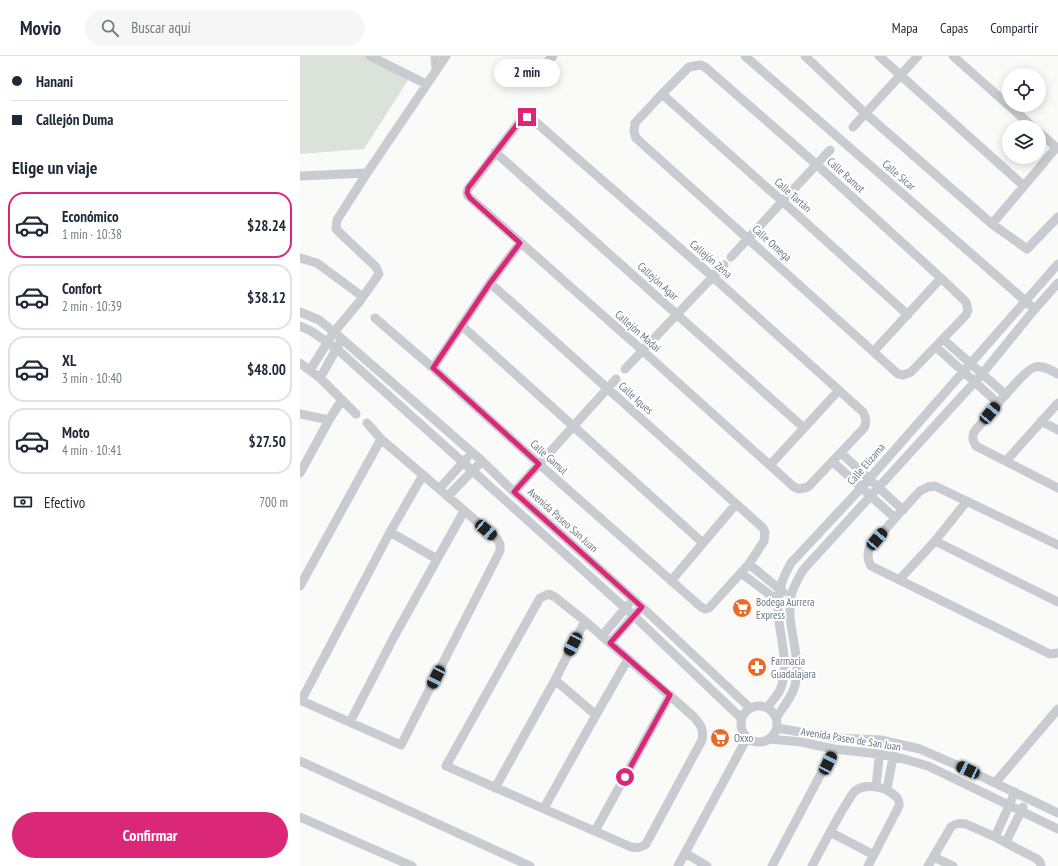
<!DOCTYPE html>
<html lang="es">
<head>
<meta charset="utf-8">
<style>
  body { margin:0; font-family:"PT Sans Narrow",sans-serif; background:#f6f6f7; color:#1f2937; height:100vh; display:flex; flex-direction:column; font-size:15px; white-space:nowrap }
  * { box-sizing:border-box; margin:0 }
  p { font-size:13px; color:#747a83 }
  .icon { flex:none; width:22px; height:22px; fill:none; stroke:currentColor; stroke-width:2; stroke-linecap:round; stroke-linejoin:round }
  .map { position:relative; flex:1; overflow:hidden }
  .sheet { display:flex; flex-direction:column; background:#fff; width:300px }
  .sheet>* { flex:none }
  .hud { display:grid; align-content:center; height:88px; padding:0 12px; background:#fff }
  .buttons { position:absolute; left:702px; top:12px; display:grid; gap:8px }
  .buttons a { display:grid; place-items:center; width:44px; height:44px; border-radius:50%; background:#fff; box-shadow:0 2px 10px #0003; font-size:20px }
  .end { position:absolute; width:18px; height:18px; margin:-9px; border:5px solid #db2777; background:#fff; box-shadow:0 0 0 2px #fff }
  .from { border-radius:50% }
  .bubble { position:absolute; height:28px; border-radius:14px; background:#fff; box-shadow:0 2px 10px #0003; font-size:13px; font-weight:700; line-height:28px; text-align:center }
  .car { position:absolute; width:12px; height:24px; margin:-12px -6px; border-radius:5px; box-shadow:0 0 3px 1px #0007; background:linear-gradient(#222 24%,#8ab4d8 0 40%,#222 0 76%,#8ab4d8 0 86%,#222 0) }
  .hud b { display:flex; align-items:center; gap:14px; height:38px; font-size:15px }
  .hud b+b { border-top:1px solid #e0e1e3 }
  .hud i { width:10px; height:10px; background:#1f2937 }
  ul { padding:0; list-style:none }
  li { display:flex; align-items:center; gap:12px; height:66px; margin:0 8px 6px; padding:0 4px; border:2px solid #e0e1e3; border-radius:16px }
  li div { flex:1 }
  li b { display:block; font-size:15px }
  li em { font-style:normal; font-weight:700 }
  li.on { border-color:#db2777 }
  li>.icon { width:36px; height:36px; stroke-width:1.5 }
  h2 { padding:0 12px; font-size:18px; line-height:48px }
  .pay { display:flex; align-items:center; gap:10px; height:44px; padding:0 12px; font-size:15px }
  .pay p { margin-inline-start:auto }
  .action { display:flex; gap:8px; margin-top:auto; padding:8px 12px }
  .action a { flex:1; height:46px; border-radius:24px; background:#db2777; color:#fff; font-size:16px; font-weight:700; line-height:46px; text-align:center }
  header { display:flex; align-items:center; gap:24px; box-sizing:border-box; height:56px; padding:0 20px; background:#fff; border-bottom:1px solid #e0e1e3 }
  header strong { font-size:19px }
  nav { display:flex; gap:22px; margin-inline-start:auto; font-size:14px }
  .search { width:280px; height:36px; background:#f6f6f7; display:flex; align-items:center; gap:10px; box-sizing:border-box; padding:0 14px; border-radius:22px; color:#747a83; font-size:15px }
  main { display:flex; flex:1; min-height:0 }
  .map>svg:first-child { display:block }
  .green { fill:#dbe2d9 }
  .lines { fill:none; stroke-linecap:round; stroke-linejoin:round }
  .minor { stroke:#c8cbcf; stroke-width:9 }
  .route { stroke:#db2777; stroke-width:5 }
  .labels { text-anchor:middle; stroke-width:4; stroke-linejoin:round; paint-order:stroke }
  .street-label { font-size:11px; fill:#68778a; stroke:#fff }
  .poi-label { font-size:11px; fill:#68778a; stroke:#fff; text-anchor:start }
</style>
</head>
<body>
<header>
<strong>Movio</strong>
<div class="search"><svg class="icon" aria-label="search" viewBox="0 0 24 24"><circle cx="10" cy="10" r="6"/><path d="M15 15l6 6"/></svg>Buscar aquí</div>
<nav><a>Mapa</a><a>Capas</a><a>Compartir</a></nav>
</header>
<main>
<section class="sheet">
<div class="hud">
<b><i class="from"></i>Hanani</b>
<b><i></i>Callejón Duma</b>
</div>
<h2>Elige un viaje</h2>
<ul>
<li class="on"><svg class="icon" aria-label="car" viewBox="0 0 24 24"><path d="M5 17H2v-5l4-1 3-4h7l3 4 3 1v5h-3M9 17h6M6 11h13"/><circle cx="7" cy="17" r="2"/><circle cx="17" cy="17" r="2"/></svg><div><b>Económico</b><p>1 min · 10:38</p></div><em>$28.24</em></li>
<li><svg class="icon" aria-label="car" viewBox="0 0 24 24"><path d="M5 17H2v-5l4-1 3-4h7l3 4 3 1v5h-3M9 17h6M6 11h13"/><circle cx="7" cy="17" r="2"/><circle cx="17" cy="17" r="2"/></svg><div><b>Confort</b><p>2 min · 10:39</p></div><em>$38.12</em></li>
<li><svg class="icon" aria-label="car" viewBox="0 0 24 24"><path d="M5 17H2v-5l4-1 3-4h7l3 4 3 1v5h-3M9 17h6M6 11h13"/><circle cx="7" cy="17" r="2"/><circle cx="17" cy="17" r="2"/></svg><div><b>XL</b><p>3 min · 10:40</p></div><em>$48.00</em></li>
<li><svg class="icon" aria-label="car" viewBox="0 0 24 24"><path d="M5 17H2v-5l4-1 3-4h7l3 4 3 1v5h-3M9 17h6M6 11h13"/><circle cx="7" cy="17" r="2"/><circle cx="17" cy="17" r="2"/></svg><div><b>Moto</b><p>4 min · 10:41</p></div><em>$27.50</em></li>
</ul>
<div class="pay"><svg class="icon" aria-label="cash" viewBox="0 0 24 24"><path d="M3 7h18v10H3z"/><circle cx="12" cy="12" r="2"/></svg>Efectivo<p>700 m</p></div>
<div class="action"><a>Confirmar</a></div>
</section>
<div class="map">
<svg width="758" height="810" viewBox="0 0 758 810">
  <rect width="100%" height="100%" fill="#fafaf8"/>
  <path class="green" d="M0 0H79L112 18 64 93 0 98Z"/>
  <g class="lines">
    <path class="minor" d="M70 0 126 28
      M135 0 136 13
      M445 0 730 249
      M505 0 565 57 692 168 727 193 758 161
      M579 0 724 130
      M653 0 733 71
      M249 4 253 0
      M400 9 405 11 516 108 641 222 666 246 668 254 666 259 611 316 603 319 598 318 336 82 334 76 335 67 362 38 389 11Z
      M362 38 482 145 608 259
      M227 61 231 62 413 221 563 356C566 362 567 366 564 372L508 431 499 433 494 431 343 295 168 140 167 137 168 133 219 66 223 62Z
      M553 71 618 0
      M739 76 758 93
      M195 96 504 372
      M0 120 67 117
      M692 168 756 92
      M431 201 530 94
      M0 202 17 207 63 241
      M0 256 19 264 34 276 182 405 214 436 342 551 450 652
      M75 262 133 312 239 408 401 551 405 553 409 552 449 508 464 485 465 476 463 472 190 227
      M161 269 403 487
      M0 270 11 275 37 293 334 560 441 662
      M643 283 706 339
      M636 291 698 347
      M574 295 641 222
      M0 307 20 322 56 358
      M133 312 190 227 220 187
      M325 313 424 209
      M10 314 34 276 60 245 79 218 76 211 39 176 36 173 37 164 67 117 146 0
      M758 318C751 314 743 309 735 311 723 314 684 365 674 376 672 382 673 385 676 390L758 432
      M20 322 39 288
      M0 358 29 364
      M741 365 758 374
      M541 397 603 454
      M706 405 758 347
      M533 406 595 462
      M470 409 539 334
      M0 417 29 364 41 345
      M139 433 167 402
      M214 436 316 323
      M148 440 182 405
      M90 476 137 503
      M635 485 758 546
      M758 489 635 430 628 431 620 435 595 462 569 493C567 500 568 505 571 510L750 598 758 597
      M449 508 483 536
      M441 517 481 547
      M599 524 635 485 667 445
      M371 525 436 448
      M0 530 81 383
      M249 538 255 541 285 565 394 661C401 669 404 674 402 684L346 788C341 792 337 792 331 791L146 710 240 542Z
      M302 580 328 549
      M310 587 337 556
      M255 624 296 659
      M0 644 101 689 200 495V488L197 483 123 419 81 383 67 367
      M1 645 90 476 123 419
      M441 668a18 18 0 1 1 36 0a18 18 0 1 1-36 0Z
      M467 652C471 646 477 640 480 634 492 606 476 574 478 545 479 531 484 519 491 507L562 431 758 208
      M476 662C482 653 490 643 494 633 504 602 485 571 491 540 493 531 498 523 503 514L682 318 734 254 758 227
      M50 666 95 579 164 455
      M477 672 535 682 581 684 620 693 668 714 758 757
      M470 683 501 686 534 693 579 698 604 703 628 710 758 773
      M0 705 230 810
      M695 727 758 653
      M576 731 580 692
      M195 732 255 624 285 565
      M587 733 594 696
      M244 752 296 659 328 603
      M0 761 112 810
      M295 775 370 639
      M530 776 574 799
      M695 781 715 736
      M706 786 723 751
      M385 797 407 810
      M634 801 653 810
      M378 810 447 682
      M472 810 534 693
      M512 810C522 791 532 772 543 753 547 748 550 740 555 735 564 728 581 730 590 736 596 740 600 743 599 750L568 810
      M628 810 651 771C656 767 660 767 666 768L695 781 737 803 740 806 741 810"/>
  </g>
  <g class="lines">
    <path class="route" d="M227 61 223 62 219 66 168 132 167 137 170 142 220 187 190 227 133 312 239 408 214 436 342 551 310 587 370 639 325 721"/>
  </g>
  <defs>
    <g id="supermarket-disc" transform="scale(1)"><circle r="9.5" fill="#eb6927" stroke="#fff"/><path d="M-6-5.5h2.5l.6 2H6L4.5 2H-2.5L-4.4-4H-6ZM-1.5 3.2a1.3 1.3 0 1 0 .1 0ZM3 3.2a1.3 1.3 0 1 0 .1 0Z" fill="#fff"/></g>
    <g id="pharmacy-disc" transform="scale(1)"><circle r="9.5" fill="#eb6927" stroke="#fff"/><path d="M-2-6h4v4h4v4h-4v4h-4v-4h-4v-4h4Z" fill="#fff"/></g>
  </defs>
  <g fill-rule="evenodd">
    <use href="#supermarket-disc" x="442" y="552"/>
    <use href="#pharmacy-disc" x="457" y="611"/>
    <use href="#supermarket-disc" x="420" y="682"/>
  </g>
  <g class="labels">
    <g class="street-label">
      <text transform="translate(546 119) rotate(42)" y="4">Calle Ramot</text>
      <text transform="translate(599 119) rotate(41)" y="4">Calle Sicar</text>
      <text transform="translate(493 139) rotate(42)" y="4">Calle Tartán</text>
      <text transform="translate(472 187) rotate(42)" y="4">Calle Omega</text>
      <text transform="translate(411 203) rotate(41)" y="4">Callejón Zena</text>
      <text transform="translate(358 225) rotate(42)" y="4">Callejón Agar</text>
      <text transform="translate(338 275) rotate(41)" y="4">Callejón Madai</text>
      <text transform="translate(336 342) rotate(42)" y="4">Calle Iques</text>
      <text transform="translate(249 401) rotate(42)" y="4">Calle Gamul</text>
      <text transform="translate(566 408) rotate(-49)" y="4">Calle Elizama</text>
      <text transform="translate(263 464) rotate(42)" y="4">Avenida Paseo San Juan</text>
      <text transform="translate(551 683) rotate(9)" y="4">Avenida Paseo de San Juan</text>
    </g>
    <g class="poi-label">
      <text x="456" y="550">Bodega Aurrera<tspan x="456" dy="13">Express</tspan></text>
      <text x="471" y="609">Farmacia<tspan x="471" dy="13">Guadalajara</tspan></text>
      <text x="434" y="686">Oxxo</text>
    </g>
  </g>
</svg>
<div class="buttons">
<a><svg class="icon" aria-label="locate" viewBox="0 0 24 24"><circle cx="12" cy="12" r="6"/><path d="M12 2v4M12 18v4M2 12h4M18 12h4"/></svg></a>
<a><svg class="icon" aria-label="layers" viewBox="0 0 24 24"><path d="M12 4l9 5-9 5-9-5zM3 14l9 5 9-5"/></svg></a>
</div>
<i class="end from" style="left:325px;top:721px"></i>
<i class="end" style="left:227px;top:61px"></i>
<div class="bubble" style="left:194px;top:3px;width:66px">2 min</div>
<i class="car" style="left:690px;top:357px;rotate:40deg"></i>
<i class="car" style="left:186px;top:474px;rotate:131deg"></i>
<i class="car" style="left:577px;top:483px;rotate:40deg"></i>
<i class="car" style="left:273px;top:588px;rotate:207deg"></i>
<i class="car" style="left:136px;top:621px;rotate:207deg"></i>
<i class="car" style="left:528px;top:707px;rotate:26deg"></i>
<i class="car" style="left:668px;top:714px;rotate:295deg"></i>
</div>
</main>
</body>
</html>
